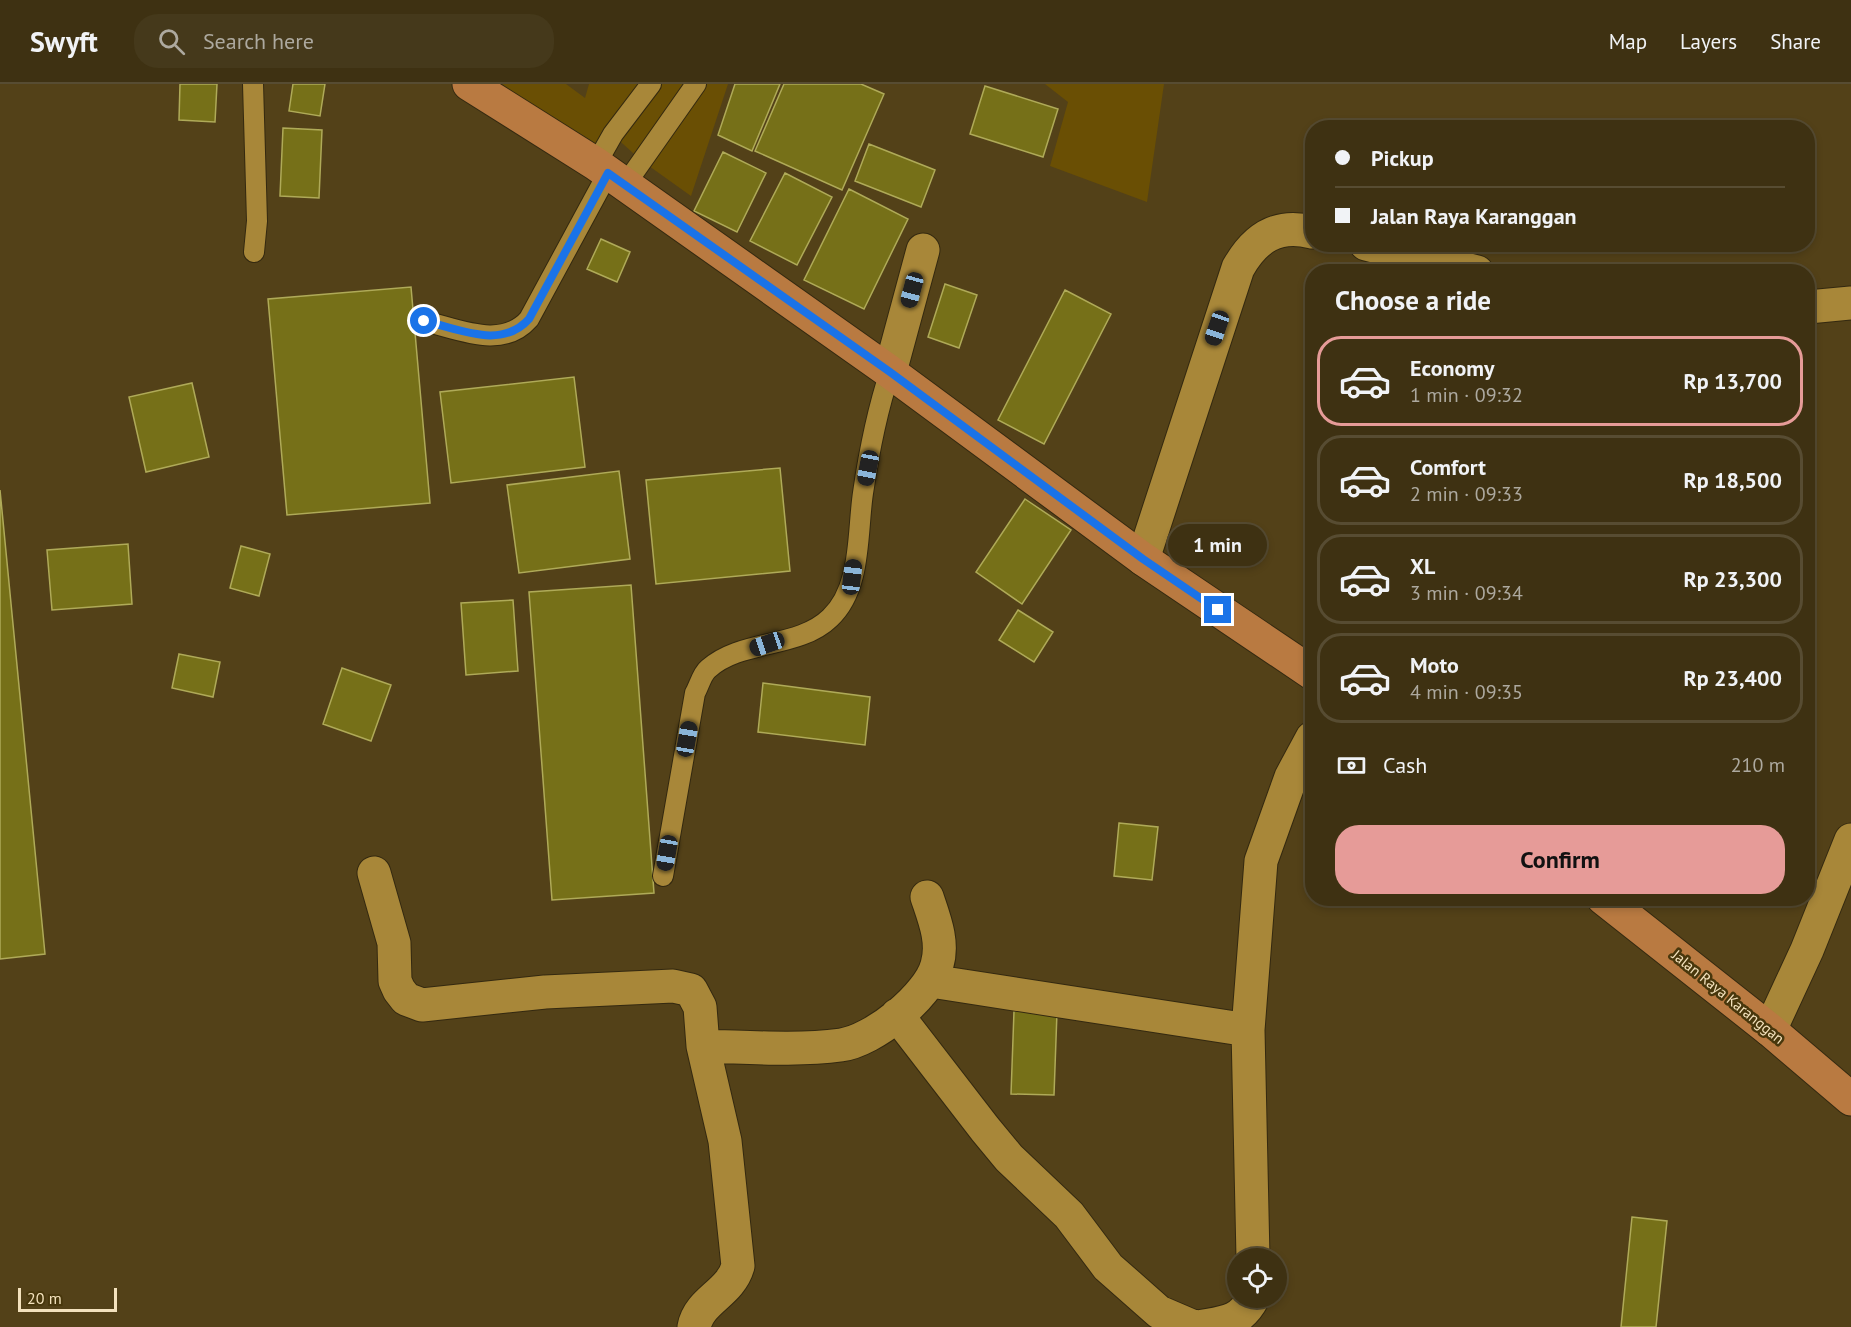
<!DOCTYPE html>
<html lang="en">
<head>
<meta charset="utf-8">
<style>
  body { margin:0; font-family:"PT Sans",sans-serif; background:#45391b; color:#f1f3f6; height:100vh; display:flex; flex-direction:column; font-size:22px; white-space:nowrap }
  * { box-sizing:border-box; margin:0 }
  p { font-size:20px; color:#ada99f }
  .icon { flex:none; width:33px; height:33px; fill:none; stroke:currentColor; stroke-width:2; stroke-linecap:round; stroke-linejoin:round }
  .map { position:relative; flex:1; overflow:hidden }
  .details { position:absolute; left:1305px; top:180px; width:510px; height:642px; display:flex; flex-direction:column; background:#3e3112; border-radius:24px; box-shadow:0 3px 9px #0003,0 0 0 2px #574c32 }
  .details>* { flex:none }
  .top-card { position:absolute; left:1305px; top:36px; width:510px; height:132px; border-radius:24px; box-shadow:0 3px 9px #0003,0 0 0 2px #574c32; display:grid; align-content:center; height:132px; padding:0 30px; background:#3e3112 }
  .fabs { position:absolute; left:1227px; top:1164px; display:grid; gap:12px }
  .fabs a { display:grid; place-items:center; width:60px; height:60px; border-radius:50%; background:#3e3112; box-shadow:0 3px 9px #0003,0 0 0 2px #574c32; font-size:30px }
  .scale { position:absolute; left:18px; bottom:15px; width:99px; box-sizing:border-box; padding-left:6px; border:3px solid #f4e2bd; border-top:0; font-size:16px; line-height:21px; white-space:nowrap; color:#f4e2bd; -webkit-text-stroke:4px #48370c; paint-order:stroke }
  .end { position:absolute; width:27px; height:27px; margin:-14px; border:8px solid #1a73e8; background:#fff; box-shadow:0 0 0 3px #fff }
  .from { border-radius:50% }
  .bubble { position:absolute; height:42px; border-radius:21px; background:#3e3112; box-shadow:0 3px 9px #0003,0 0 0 2px #574c32; font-size:20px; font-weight:700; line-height:42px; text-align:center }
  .car { position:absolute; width:18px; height:36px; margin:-18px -9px; border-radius:8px; box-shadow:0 0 4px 2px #0007; background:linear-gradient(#222 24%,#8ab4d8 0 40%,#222 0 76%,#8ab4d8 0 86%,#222 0) }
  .top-card b { display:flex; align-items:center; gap:21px; height:57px; font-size:22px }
  .top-card b+b { border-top:2px solid #574c32 }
  .top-card i { width:15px; height:15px; background:#f1f3f6 }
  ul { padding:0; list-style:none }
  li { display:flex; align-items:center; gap:18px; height:90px; margin:0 12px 9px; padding:0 18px; border:3px solid #574c32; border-radius:24px }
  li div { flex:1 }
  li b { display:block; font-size:22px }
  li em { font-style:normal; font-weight:700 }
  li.selected { border-color:#e69b98 }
  li>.icon { width:54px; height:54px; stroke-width:1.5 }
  h2 { padding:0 30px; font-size:27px; line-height:72px }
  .pay { display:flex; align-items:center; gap:15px; height:66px; padding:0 30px; font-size:22px }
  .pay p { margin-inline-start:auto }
  .action { display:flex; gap:12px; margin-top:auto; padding:12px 30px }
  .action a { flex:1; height:69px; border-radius:24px; background:#e69b98; color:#111; font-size:24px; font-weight:700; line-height:69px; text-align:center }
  header { display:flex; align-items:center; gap:36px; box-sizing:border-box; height:84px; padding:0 30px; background:#3e3112; border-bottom:2px solid #574c32 }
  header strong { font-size:28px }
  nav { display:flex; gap:33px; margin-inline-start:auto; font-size:21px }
  .search { width:420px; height:54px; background:#45391b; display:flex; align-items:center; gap:15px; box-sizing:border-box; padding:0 21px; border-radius:24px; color:#ada99f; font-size:22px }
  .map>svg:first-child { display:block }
  .green { fill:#6a4f04 }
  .building { fill:#767018; stroke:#afaa58; stroke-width:1.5 }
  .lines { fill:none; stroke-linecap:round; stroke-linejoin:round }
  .lane-casing { stroke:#342910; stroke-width:22 }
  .street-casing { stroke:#342910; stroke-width:35 }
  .secondary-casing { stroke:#342910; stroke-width:35 }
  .lane { stroke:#a88739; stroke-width:20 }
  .street { stroke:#a88739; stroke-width:33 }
  .secondary { stroke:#b97a41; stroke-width:33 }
  .route { stroke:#1a73e8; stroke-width:8 }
  .labels { text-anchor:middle; stroke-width:5; stroke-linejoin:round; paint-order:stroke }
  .street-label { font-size:15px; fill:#f4e2bd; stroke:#48370c }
</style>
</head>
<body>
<header>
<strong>Swyft</strong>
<div class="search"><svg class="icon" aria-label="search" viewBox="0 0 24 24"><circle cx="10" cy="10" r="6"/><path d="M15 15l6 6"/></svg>Search here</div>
<nav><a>Map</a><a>Layers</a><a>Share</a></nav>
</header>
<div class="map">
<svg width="1851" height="1243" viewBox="0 0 1851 1243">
  <rect width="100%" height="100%" fill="#534118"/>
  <path class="green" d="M469 0H566L585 14 589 0H728L691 112 642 77 613 51 596 80Z
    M1045 0H1164L1147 118 1050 82 1068 18Z"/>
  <path class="building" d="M180 0H217L215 38 179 36Z
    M293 0H325L320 32 289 27Z
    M735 0H780L752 67 718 51Z
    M784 0H861L884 10 842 106 755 67Z
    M985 2 1058 25 1043 73 970 50Z
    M283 44 322 46 319 114 280 112Z
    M869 60 935 86 921 123 855 97Z
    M723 68 766 89 737 148 694 127Z
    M785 89 832 113 797 181 750 157Z
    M849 105 908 135 864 225 804 196Z
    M601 155 630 168 617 198 587 185Z
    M945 200 977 211 959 264 928 253Z
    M411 203 430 419 287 431 268 215Z
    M1065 206 1111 230 1044 360 998 336Z
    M574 293 585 383 451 399 440 308Z
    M192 299 209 373 146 388 129 313Z
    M780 384 790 487 656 500 646 396Z
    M619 387 630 475 519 489 507 401Z
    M0 406 45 870 0 875Z
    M1025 415 1071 446 1022 520 976 488Z
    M128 460 132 520 52 526 47 466Z
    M241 462 270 470 259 512 230 504Z
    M631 501 654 809 552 816 529 508Z
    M513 516 518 587 466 591 461 519Z
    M1018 526 1053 548 1034 578 999 556Z
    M179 570 220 578 213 613 172 604Z
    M342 584 391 601 371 657 323 640Z
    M763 599 870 613 865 661 758 648Z
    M1119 739 1158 743 1152 796 1114 792Z
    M1014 927 1057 928 1054 1011 1011 1010Z
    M1632 1133 1667 1137 1656 1243H1621Z"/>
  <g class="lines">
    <g class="lane-casing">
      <path id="lane" d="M253 0 257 137 254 168
        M596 80 613 50 651 0
        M625 101 696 0
        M424 237C459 245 502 266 529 235L608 89
        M663 792 695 609C699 602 702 590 708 585 741 555 798 565 830 534 862 504 857 449 863 409 869 368 877 327 890 288"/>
    </g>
    <g class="street-casing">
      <path id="street" d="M1366 160 1477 188
        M1808 223 1851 219
        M890 288 923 166
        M1143 475 1238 184C1255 154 1277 139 1312 148
        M374 789 394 859 395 897 399 906 406 915 422 921 545 908 673 902 691 906 700 923 703 962 725 1057 738 1182C730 1210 699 1216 694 1243
        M931 897 1248 946
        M897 931 985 1045 1009 1074 1069 1131 1108 1183 1159 1228 1194 1243
        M1770 946 1807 866 1851 756
        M703 962C748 963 796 967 841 961 873 957 929 912 937 881 944 858 934 834 927 813
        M1253 1174 1248 946 1261 777 1291 693 1312 654
        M1198 1243C1224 1238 1240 1239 1253 1214"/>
    </g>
    <g class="secondary-casing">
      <path id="secondary" d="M469 0 596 80 890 288 1143 475 1312 589
        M1603 814 1770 946 1851 1015"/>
    </g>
    <use href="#lane" class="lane"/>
    <use href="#street" class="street"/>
    <use href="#secondary" class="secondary"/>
  </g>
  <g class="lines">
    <path class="route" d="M424 237C460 245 501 266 529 235L608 89 890 288 1143 475 1218 526"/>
  </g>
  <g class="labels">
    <g class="street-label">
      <text transform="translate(1728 913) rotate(39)" y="5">Jalan Raya Karanggan</text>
    </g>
  </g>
</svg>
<div class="fabs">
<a><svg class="icon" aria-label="locate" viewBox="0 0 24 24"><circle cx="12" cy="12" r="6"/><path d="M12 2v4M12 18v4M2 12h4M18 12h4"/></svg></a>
</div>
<div class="scale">20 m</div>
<i class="end from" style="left:424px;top:237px"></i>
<i class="end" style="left:1218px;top:526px"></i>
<div class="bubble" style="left:1168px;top:440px;width:99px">1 min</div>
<i class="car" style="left:912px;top:206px;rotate:195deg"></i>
<i class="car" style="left:1217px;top:244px;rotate:199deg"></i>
<i class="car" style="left:868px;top:384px;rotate:191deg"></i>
<i class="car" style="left:852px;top:493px;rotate:7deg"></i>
<i class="car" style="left:767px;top:560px;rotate:251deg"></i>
<i class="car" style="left:687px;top:655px;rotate:10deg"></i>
<i class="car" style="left:667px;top:769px;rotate:190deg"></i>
<div class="top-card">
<b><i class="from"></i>Pickup</b>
<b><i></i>Jalan Raya Karanggan</b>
</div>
<section class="details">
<h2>Choose a ride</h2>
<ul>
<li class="selected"><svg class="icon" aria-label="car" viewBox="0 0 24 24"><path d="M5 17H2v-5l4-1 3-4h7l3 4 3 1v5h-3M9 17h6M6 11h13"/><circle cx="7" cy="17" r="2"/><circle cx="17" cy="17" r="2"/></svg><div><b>Economy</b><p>1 min · 09:32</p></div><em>Rp 13,700</em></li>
<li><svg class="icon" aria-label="car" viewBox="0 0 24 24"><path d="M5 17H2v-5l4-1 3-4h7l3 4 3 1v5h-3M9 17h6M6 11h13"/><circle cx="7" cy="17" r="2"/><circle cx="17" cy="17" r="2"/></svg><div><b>Comfort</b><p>2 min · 09:33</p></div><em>Rp 18,500</em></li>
<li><svg class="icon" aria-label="car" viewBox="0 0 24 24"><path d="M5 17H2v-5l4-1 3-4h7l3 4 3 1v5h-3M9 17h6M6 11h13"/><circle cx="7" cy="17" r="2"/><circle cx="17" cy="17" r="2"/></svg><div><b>XL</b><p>3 min · 09:34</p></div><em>Rp 23,300</em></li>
<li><svg class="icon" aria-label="car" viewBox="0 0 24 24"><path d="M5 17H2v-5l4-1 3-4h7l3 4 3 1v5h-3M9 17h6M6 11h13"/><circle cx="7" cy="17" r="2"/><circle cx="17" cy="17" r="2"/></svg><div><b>Moto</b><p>4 min · 09:35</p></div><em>Rp 23,400</em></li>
</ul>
<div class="pay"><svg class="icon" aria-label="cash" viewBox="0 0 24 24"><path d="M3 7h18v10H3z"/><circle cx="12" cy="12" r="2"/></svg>Cash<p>210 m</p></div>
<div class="action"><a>Confirm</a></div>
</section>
</div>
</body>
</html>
